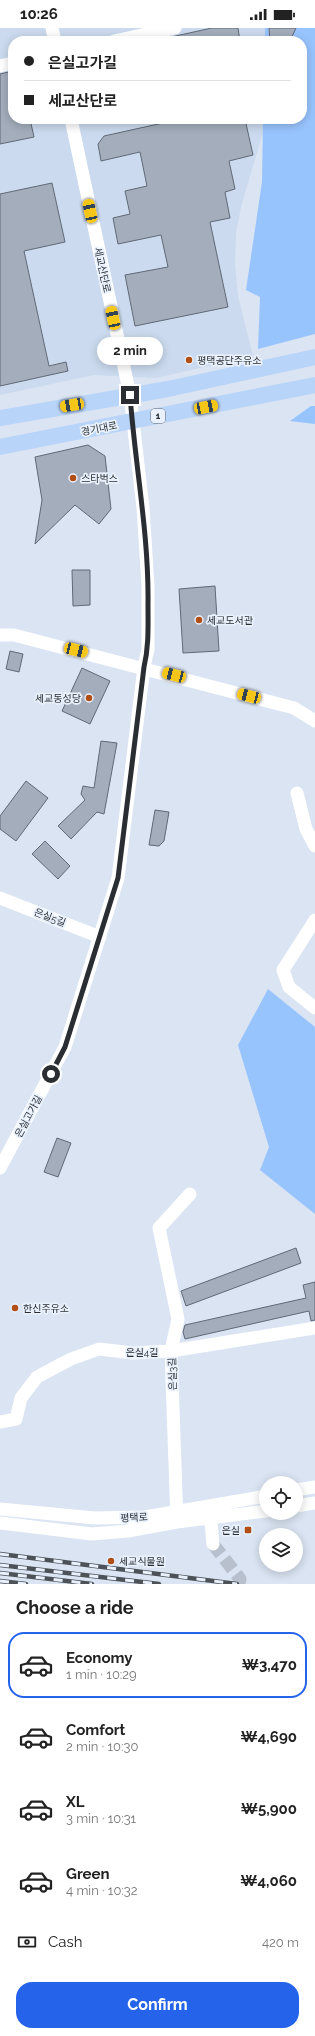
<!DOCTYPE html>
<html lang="en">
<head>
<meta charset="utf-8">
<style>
  body { margin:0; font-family:Raleway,"Noto Sans KR",sans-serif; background:#f2f2f2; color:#222; height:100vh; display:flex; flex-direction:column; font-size:15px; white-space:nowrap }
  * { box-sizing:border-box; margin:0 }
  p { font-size:13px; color:#767676 }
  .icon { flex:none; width:22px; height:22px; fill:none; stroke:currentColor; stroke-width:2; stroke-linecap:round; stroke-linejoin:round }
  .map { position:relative; height:1556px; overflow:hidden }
  .details { display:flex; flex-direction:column; background:#fff; flex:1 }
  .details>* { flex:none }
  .guide { position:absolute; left:8px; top:8px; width:299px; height:88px; border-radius:16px; box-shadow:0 2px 10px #0003; display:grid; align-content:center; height:88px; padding:0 16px; background:#fff }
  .tools { position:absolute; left:259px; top:1448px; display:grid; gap:8px }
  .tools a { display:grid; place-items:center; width:44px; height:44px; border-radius:50%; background:#fff; box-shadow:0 2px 10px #0003; font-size:20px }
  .end { position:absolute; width:18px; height:18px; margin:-9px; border:5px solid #2a2e33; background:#fff; box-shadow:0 0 0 2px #fff }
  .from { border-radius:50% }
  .bubble { position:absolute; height:28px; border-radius:14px; background:#fff; box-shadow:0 2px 10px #0003; font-size:13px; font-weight:700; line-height:28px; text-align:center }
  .car { position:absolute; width:12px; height:24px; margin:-12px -6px; border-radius:5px; box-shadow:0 0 3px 1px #0007; background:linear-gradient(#f5c518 24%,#345 0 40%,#f5c518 0 76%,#345 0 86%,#f5c518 0) }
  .guide b { display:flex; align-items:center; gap:14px; height:38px; font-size:15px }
  .guide b+b { border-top:1px solid #e0e0e0 }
  .guide i { width:10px; height:10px; background:#222 }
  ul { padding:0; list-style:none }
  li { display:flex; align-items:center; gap:12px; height:66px; margin:0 8px 6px; padding:0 8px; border:2px solid transparent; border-radius:16px }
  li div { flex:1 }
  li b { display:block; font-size:15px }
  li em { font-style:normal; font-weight:700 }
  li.on { border-color:#2563eb }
  li>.icon { width:36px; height:36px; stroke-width:1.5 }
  h2 { padding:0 16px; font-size:18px; line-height:48px }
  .pay { display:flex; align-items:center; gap:10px; height:44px; padding:0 16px; font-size:15px }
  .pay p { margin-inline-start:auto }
  .button { display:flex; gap:8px; margin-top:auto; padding:8px 16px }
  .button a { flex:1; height:46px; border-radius:16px; background:#2563eb; color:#fff; font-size:16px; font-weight:700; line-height:46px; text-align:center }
  .status { display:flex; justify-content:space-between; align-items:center; height:28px; padding:0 20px; background:#fff; direction:ltr }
  .status svg { height:11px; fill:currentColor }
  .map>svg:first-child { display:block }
  .built { fill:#cbdaee }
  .green { fill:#98c4fe }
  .building { fill:#a3adbb; stroke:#606976 }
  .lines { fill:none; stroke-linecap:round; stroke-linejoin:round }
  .minor-tunnel { stroke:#b7c0cc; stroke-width:13; stroke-dasharray:13 6; stroke-linecap:butt }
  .minor { stroke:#fff; stroke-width:13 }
  .major { stroke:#b9d4f9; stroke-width:16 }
  .rail-casing { stroke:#4d5259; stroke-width:4.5 }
  .rail { stroke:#e9f1fc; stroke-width:3; stroke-dasharray:9; stroke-linecap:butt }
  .route { stroke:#2a2e33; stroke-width:5 }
  .poi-dot { fill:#b04e15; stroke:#e9f1fc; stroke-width:1.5 }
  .labels { text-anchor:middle; stroke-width:3.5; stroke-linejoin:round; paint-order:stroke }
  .shield { fill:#e9f1fc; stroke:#63686f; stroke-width:1 }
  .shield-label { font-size:9px; font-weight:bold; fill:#2a2e33 }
  .street-label { font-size:10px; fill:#2a2e33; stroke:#e9f1fc }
  .poi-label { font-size:10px; fill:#2a2e33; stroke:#e9f1fc; text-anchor:start }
</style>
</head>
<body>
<div class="status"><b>10:26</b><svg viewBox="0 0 49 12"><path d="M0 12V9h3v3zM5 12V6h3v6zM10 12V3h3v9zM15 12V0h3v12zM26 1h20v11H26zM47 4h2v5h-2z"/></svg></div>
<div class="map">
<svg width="315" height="1556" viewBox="0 0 315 1556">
  <rect width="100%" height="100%" fill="#dae4f2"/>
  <path class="built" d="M0 0H301L294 13H13V91H267L242 175 236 204 235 237 238 268 253 328 156 350 94 347 0 367Z"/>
  <path class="green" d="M265 0H315V306L258 321 260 269 246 262 262 154 263 91H302V13H265Z
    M311 378H315V396L290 393Z
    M268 961 315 999V1186L260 1142 269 1119 238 1017Z"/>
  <path class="building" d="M212 0H238L240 13H171V9Z
    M269 0H296L290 13H270Z
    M13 43V91H30L34 109 0 116V46Z
    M181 91H245L253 127 229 133 235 161 225 164 230 190 210 194 228 279 135 298 125 247 168 239 161 207 118 216 113 190 130 186 125 163 147 158 140 124 101 133 98 116 104 108Z
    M52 155 65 214 24 223 49 338 66 334 68 343 0 358V166Z
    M88 417 105 428 111 481 99 496 75 477 35 516 42 472 35 429Z
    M72 542H90V577L73 578Z
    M215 558 219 623 183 625 179 561Z
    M10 623 23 626 19 644 6 641Z
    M82 640 110 653 90 696 62 683Z
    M101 713 117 715 104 786 97 784 71 811 58 798 85 772 81 766 83 758 94 760Z
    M26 753 48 770 16 813 0 801V788Z
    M155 782 169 784 164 813 159 818 149 817Z
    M45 813 70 838 58 851 32 826Z
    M57 1110 71 1115 58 1149 44 1144Z
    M296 1220 301 1235 186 1278 181 1263Z
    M315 1254V1292L311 1293 309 1283 185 1311 183 1304 185 1297 306 1270 303 1257Z"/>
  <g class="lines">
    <path class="minor-tunnel" d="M213 1516 240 1551 239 1556"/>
    <path class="minor" d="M52 0 55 13
      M114 13 175 0
      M0 38 13 35
      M0 607H14L294 680 315 693
      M297 765 306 801 315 818
      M0 870 100 909
      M315 892 283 942 289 959 315 980
      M0 1140 65 1019 118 850 144 639 148 621V558L143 480 130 367 71 91
      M0 1394 16 1391 21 1370 37 1349 71 1331 99 1321 133 1325 171 1323 315 1300
      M296 1462 315 1459
      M296 1478 315 1475
      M0 1481 95 1490 145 1489 266 1468
      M210 1484 213 1516
      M177 1494 171 1323 178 1291 159 1200 190 1166
      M0 1495 92 1506 128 1503 177 1494 266 1483"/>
    <path class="major" d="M0 390 168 361 315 329
      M0 419 315 357"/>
    <g class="rail-casing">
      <path id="rail" d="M0 1526 237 1556
        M0 1537 159 1556
        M0 1545 92 1556
        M0 1553 26 1556"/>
    </g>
    <use href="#rail" class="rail"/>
  </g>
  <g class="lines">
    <path class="route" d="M51 1046 65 1019 118 850 144 639C149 618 148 598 148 576 149 506 135 437 130 367"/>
  </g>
  <g class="poi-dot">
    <circle cx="189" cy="332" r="4"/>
    <circle cx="73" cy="450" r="4"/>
    <circle cx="199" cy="592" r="4"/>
    <circle cx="89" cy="670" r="4"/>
    <circle cx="15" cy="1280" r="4"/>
    <rect x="244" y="1498" width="8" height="8" rx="2"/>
    <circle cx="111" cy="1533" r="4"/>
  </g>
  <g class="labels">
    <rect class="shield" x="151" y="381" width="14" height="14" rx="3"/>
    <g class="shield-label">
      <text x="158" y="391">1</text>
    </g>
    <g class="street-label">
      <text transform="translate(103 242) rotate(78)" y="4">세교산단로</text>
      <text transform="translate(99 400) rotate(-11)" y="4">경기대로</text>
      <text transform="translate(50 889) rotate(21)" y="4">은실5길</text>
      <text transform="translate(28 1088) rotate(-62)" y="4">은실고가길</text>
      <text x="142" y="1328">은실4길</text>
      <text transform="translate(172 1346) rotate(-92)" y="4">은실3길</text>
      <text transform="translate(134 1489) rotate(-3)" y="4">평택로</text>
    </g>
    <g class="poi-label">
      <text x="197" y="336">평택공단주유소</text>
      <text x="81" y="454">스타벅스</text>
      <text x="207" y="596">세교도서관</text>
      <text x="81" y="674" text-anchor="end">세교동성당</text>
      <text x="23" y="1284">한신주유소</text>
      <text x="240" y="1506" text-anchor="end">은실</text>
      <text x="119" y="1537">세교식물원</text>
    </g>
  </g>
</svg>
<div class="tools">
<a><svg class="icon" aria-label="locate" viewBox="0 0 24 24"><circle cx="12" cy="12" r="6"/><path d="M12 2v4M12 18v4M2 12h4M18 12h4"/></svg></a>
<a><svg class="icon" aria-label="layers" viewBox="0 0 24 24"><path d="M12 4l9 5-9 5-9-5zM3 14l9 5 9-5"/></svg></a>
</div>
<i class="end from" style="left:51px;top:1046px"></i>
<i class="end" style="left:130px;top:367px"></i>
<div class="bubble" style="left:97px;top:309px;width:66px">2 min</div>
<i class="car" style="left:90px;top:183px;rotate:348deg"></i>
<i class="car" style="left:113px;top:290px;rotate:348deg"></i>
<i class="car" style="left:72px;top:377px;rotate:260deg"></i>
<i class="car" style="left:206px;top:379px;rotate:79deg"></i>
<i class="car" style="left:76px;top:622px;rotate:104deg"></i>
<i class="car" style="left:174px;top:647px;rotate:285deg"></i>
<i class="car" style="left:249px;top:668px;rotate:285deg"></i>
<div class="guide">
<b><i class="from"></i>은실고가길</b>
<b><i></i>세교산단로</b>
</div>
</div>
<section class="details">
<h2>Choose a ride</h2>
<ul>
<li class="on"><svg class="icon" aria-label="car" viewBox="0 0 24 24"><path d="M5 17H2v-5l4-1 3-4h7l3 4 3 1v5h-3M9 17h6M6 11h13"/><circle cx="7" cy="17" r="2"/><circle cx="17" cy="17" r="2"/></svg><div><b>Economy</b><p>1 min · 10:29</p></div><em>₩3,470</em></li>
<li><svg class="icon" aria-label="car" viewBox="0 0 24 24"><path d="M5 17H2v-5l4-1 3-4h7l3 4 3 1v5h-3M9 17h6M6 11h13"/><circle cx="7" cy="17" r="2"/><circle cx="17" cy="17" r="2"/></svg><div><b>Comfort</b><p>2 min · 10:30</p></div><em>₩4,690</em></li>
<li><svg class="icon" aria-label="car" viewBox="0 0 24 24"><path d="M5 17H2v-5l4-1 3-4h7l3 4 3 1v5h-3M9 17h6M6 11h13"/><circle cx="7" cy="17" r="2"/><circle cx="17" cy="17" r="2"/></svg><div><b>XL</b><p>3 min · 10:31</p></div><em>₩5,900</em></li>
<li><svg class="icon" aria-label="car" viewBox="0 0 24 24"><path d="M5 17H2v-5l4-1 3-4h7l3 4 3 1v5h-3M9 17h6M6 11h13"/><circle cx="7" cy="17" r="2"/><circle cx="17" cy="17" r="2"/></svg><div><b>Green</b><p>4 min · 10:32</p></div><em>₩4,060</em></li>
</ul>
<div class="pay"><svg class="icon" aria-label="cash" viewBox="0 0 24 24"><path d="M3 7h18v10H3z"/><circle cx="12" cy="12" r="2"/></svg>Cash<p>420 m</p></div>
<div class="button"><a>Confirm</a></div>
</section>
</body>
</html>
